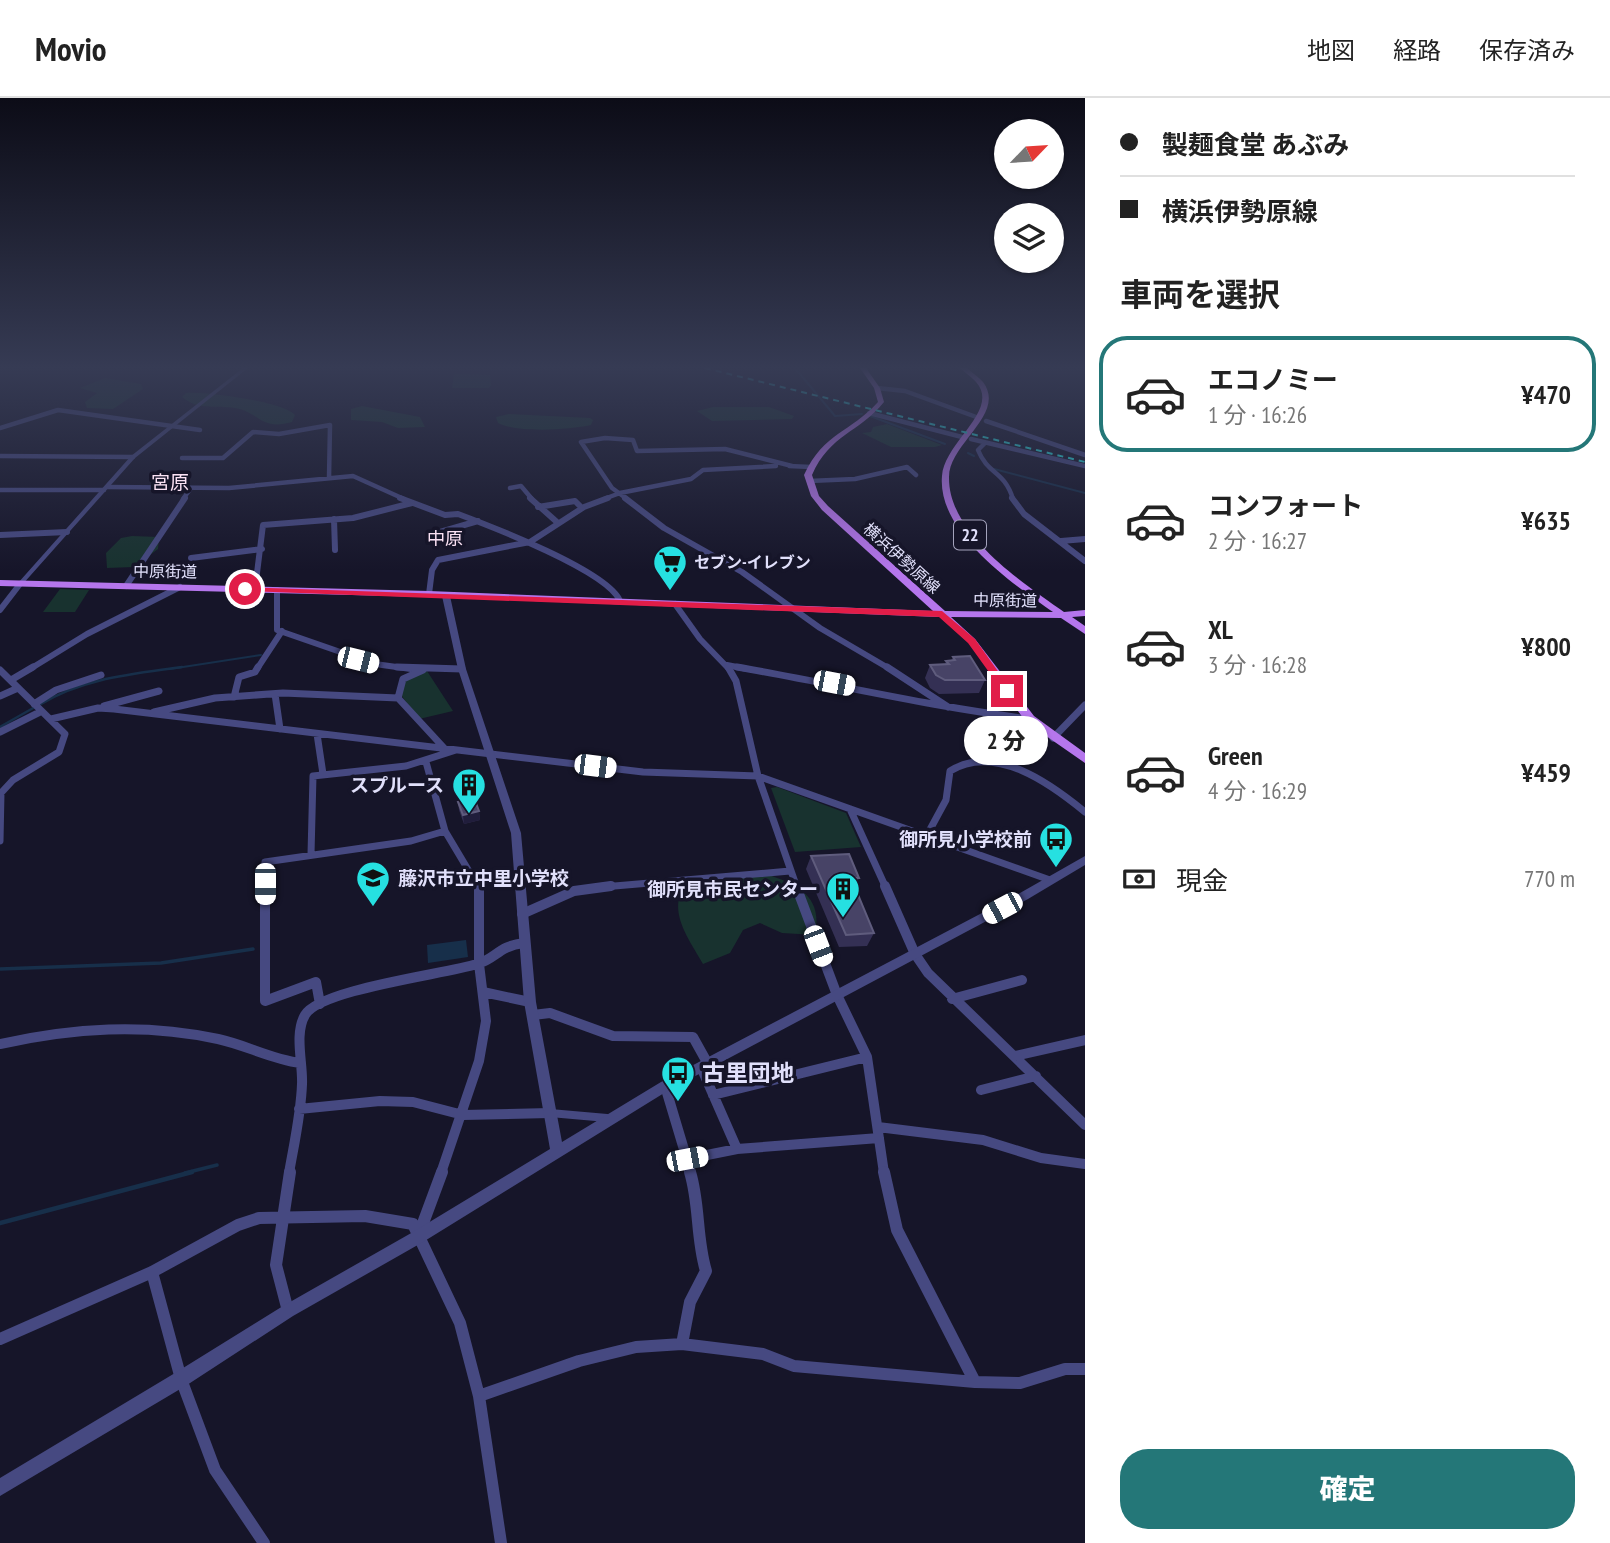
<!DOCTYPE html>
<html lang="ja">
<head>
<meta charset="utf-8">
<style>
  body { margin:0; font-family:"PT Sans Narrow","Noto Sans JP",sans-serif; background:#f2f2f2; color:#222; height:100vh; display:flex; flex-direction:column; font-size:26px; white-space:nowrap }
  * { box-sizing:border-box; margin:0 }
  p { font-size:23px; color:#767676 }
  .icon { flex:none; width:38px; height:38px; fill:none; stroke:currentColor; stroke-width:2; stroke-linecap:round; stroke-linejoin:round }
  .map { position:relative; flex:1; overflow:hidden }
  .details { display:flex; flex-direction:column; background:#fff; width:525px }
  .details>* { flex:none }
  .top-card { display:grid; align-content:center; height:154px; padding:0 35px; background:#fff }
  .needle { width:46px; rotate:65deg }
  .tools { position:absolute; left:994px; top:21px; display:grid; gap:14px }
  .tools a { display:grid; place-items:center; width:70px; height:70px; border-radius:50%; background:#fff; box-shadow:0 2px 5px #0004; font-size:35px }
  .end { position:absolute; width:32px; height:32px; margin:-16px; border:9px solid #e11d48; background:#fff; box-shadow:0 0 0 4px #fff }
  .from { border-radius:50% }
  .bubble { position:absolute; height:49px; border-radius:24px; background:#fff; box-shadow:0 2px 5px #0004; font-size:23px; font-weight:800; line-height:49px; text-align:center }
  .car { position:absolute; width:21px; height:42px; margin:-21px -10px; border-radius:9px; box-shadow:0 0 5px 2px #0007; background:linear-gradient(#fff 24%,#345 0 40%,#fff 0 76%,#345 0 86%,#fff 0) }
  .top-card b { display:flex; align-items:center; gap:24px; height:66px; font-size:26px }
  .top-card b+b { border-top:2px solid #e0e0e0 }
  .top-card i { width:18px; height:18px; background:#222 }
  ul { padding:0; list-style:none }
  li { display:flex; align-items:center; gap:21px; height:116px; margin:0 14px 10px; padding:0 21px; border:4px solid transparent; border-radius:28px }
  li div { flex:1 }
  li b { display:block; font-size:26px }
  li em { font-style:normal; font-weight:800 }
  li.current { border-color:#247778 }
  li>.icon { width:63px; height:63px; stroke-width:1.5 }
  h2 { padding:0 35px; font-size:32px; line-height:84px }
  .pay { display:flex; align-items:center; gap:18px; height:77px; padding:0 35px; font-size:26px }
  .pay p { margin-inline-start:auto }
  .cta { display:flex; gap:14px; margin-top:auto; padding:14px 35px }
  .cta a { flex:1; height:80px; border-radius:28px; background:#247778; color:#fff; font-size:28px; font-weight:800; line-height:80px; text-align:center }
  header { display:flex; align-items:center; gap:42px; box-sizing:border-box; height:98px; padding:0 35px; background:#fff; border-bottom:2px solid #e0e0e0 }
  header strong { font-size:33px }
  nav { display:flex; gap:38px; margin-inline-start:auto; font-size:24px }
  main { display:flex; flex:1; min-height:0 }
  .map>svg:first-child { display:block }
  .green { fill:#18322f }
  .water { fill:#172f4a }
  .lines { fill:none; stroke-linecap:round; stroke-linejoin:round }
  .stream-far3 { stroke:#172f4a; stroke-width:2 }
  .stream-far2 { stroke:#172f4a; stroke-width:2.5 }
  .stream-far1 { stroke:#172f4a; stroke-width:3.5 }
  .stream { stroke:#172f4a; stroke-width:4.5 }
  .pedestrian { stroke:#464981; stroke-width:8 }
  .minor-far4 { stroke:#464981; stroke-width:4.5 }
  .minor-far3 { stroke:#464981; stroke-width:6 }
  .minor-far2 { stroke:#464981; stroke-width:7 }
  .minor-far1 { stroke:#464981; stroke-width:10 }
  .minor { stroke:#464981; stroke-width:12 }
  .tertiary { fill:#464981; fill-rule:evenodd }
  .primary { fill:#b576ec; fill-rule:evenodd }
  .rail { stroke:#26e0e1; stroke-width:2; stroke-dasharray:6 5; stroke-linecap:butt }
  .wall { fill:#343054 }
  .shaded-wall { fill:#201d3b }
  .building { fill:#474366; stroke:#5f5c7d; stroke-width:2 }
  .route { fill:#e11d48 }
  .labels { text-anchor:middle; stroke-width:7; stroke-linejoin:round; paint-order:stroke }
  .far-street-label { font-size:16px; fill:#e1e0fb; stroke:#161529 }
  .far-poi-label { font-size:16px; font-weight:bold; fill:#e1e0fb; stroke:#161529; text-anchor:start }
  .shield { fill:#161529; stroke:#a4a3bc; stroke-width:2 }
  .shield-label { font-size:18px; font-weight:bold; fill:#e1e0fb }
  .far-neighbourhood-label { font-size:18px; fill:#fbe2f4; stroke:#161529 }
  .far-quarter-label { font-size:19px; fill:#fbe2f4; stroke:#161529 }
  .poi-label { font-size:19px; font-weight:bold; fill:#e1e0fb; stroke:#161529; text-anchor:end }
  .near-poi-label { font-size:23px; font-weight:bold; fill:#e1e0fb; stroke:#161529; text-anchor:start }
</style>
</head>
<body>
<header>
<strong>Movio</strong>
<nav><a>地図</a><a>経路</a><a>保存済み</a></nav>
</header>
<main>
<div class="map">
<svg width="1085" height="1445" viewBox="0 0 1085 1445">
  <rect width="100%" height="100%" fill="#161529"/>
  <path class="green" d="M454 276 490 277 491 287 489 290H452Z
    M105 280 141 286 143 291 113 311 87 310 85 304 97 295 80 290Z
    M186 295C205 293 285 304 295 317L292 324C261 333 259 314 235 310 215 307 199 313 182 299Z
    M362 308 420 319 425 329 398 330 382 324 351 322V311Z
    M713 309H769L794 318 792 321 712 323 697 313Z
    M509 316 590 320 593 322 591 327C569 332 517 335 498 325L496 319Z
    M887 326 942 347 935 349H891L862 335 871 334 873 329Z
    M132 438 159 439 158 451 134 469 107 470 106 455 121 440Z
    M60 491 89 492 75 514H43Z
    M427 573 453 613 419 621 401 597 406 582Z
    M777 689 846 715 861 749 795 754 771 690Z
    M766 776C799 787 823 799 815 837L782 835 760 825 743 832 730 855 703 866C687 838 663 808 691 780Z"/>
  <path class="water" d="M466 842 468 859 428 865 427 847Z"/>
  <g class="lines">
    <path class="stream-far3" d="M795 270 835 318 862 316
      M870 318 945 346
      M968 355 974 358
      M994 371 1085 395
      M170 571 261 557"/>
    <path class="stream-far2" d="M41 606C83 580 134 576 182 569
      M0 629 35 609"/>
    <path class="stream-far1" d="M0 871 161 865 253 851
      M185 1075 217 1067"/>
    <path class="stream" d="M0 1125 192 1074"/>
    <path class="pedestrian" d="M550 1015 607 1020"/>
    <path class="minor-far4" d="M877 290 905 293 979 320
      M869 315 962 339
      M986 323 1085 357
      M0 330 58 312 200 332
      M971 341 1085 368
      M985 345 978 352C988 377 1004 372 1013 401
      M0 358 133 359
      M182 360H223L253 334 279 336 330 327 329 380
      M789 368 811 369
      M809 383 855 381 907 369 916 377
      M107 389 229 390 353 378 404 401
      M510 390 521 388 532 401
      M0 392H104
      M183 401 191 390
      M604 401 620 395 691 381 703 372 776 368
      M627 401 612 390 581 344 605 340 633 342 637 353 725 351 792 368"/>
    <path class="minor-far3" d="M400 400 445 417 458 416C490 428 608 473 620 503
      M530 400 558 425
      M625 400 664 430 742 474 820 530 890 571
      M1012 400 1024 416 1085 463
      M538 409 575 403 582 410
      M334 421 335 452
      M440 434 478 423
      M0 437 67 434
      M1061 443 1085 441
      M191 460 262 451
      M126 488 185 400
      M255 491 263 427 353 420 412 405
      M277 492V532L375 566 411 571
      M429 496 432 472 438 462 530 444 584 409 608 400
      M675 506 700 541 729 571
      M0 512 20 486
      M727 567 747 571
      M30 571 87 536 180 489
      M257 571 282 533"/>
    <path class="minor-far2" d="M397 569 462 571
      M728 569 736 583 758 678 797 790
      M737 569C835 586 932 609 1030 621
      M887 569 948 609
      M0 572 65 636 59 654 13 682 1 695 0 743
      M11 582 33 569
      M275 596 280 631
      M0 598 18 590
      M234 599 239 579 255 574 258 569
      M398 600 445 651
      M398 600 403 581 423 572
      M34 606 56 592 101 577
      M104 608 159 593
      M154 614 215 600 283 595 398 600
      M51 621 98 610 114 611 643 674 758 678 1050 782
      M0 634 40 614
      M317 636 323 676
      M1053 640 1085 607
      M426 664 445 733 479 790
      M850 711 886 790
      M927 737 946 702 950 673C995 645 1051 686 1085 714
      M311 756 313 678 406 668 456 652
      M265 790V764L411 743 445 733
      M591 790 790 773"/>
    <path class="minor-far1" d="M265 788V903L316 884 320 906
      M796 788 837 897 867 959 884 1075
      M885 788 915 856 928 875 1085 1027
      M522 816 574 793 611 788
      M483 894 530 904
      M952 901 1022 882
      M533 917 550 915 613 938 693 939 708 966
      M0 946C73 930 144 925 218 941 246 947 271 961 300 965
      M1015 958 1085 942
      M701 969 737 1051
      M665 988 691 1075
      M981 992 1036 978
      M713 997 867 959
      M299 1011 380 1003 413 1004 463 1017 550 1015
      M878 1029 983 1042 1041 1060 1085 1066
      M687 1061 737 1051 879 1040
      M289 1075C294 1046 301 1016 302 986 303 965 294 936 305 917 320 891 446 876 477 866 496 861 498 848 524 845
      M441 1075 479 963 486 923 479 866V788"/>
    <path class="minor" d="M884 1074 897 1132 975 1284
      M419 1136 442 1074
      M152 1174 181 1281 215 1372 264 1445
      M288 1213 276 1167 290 1074
      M0 1241 152 1174 238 1127 259 1120 365 1118 413 1126 460 1225 479 1298 501 1445
      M682 1246 690 1204 706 1173C696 1140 700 1107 690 1074
      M479 1298 579 1263 636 1249 682 1246 763 1256 794 1268 975 1284 1020 1285 1065 1271H1085"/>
    <path class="tertiary" d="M243 270H248L135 360 22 487H18V485L131 358Z
      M443 496H449L450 498 466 571 521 735 536 904 562 1044 661 984 1020 795 1085 758V767L1028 801 669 992 423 1144 293 1218 187 1287 0 1398V1380L175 1275 283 1208 413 1134 550 1051 524 904 511 735 458 571 442 498Z"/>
    <path class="primary" d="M860 270H866L880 290 884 304C859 335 830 336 812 377L819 398 828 408 945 513 1053 514C1013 486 937 434 942 378 944 344 1001 312 976 284 972 279 965 275 960 270H967C972 275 979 279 983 284 1007 316 949 345 949 379 948 436 1023 485 1064 514L1085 512V518L1072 519 1085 528V536L1061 520 951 519 975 541 1034 618 1085 655V665L1026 624 969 545 940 519 429 499 0 488V482L429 493 933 513 822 412 811 398 804 377C824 334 850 335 878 304L874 290Z"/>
    <path class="rail" d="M705 270 1085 364"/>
  </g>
  <path class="wall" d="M953 559 985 582 979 595 939 596 930 590 925 580 930 567 945 566 946 563H951Z
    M458 704 479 713 480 722 464 726 459 712Z
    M811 758 859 780 855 789 874 835 867 848 839 849 806 771Z"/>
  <path class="shaded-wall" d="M479 713 480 722 464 726 463 717Z"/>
  <path class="building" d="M970 558 985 582H945L936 577 930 567 949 566 946 563 955 562 953 559Z
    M474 700 479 713 463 717 458 704Z
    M849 756 859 780H851L874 835 846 837 811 758Z"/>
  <linearGradient id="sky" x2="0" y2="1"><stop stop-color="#0c0c17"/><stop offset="0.57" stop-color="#363b54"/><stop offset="1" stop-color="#363b54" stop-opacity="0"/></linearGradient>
  <rect width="1085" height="473" fill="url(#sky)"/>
  <path class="route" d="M242 489 942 513 975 541 1012 593 1004 595 968 545 939 519 245 493Z"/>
  <defs>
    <g id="supermarket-pin" transform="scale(1.75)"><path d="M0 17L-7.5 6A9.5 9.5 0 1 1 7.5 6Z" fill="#26e0e1" stroke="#161529"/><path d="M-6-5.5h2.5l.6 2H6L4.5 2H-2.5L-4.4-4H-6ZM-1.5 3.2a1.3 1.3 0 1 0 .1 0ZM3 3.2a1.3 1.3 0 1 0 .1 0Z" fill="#111"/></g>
    <g id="building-pin" transform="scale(1.75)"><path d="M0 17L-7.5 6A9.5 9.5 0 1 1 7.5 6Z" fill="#26e0e1" stroke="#161529"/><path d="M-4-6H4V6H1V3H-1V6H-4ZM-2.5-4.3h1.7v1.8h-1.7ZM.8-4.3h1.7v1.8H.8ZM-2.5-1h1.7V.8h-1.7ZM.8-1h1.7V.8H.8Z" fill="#111"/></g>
    <g id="bus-pin" transform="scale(1.75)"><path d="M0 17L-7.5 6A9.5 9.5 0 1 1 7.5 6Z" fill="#26e0e1" stroke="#161529"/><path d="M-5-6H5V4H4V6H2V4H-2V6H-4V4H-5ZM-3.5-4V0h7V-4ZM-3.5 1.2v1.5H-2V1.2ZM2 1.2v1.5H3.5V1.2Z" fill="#111"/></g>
    <g id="school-pin" transform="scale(1.75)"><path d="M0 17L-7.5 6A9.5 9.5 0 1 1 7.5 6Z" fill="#26e0e1" stroke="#161529"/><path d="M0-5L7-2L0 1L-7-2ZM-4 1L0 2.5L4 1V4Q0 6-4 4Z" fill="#111"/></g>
  </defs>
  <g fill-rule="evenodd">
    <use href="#supermarket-pin" x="670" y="464"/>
    <use href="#building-pin" x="469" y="687"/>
    <use href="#bus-pin" x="1056" y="741"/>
    <use href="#school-pin" x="373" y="780"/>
    <use href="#building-pin" x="843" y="791"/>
    <use href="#bus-pin" x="678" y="975"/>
  </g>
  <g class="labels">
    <g class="far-street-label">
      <text transform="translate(902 460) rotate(42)" y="6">横浜伊勢原線</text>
      <text transform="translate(165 473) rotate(1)" y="6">中原街道</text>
      <text transform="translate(1005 502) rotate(1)" y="6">中原街道</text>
    </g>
    <g class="far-poi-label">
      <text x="694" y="470">セブン-イレブン</text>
    </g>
    <rect class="shield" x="954" y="422.5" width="32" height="29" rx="5"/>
    <g class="shield-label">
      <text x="970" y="443">22</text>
    </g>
    <g class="far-neighbourhood-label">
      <text x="445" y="447">中原</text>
    </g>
    <g class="far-quarter-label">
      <text x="170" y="391">宮原</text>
    </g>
    <g class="poi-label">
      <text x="444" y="694">スプルース</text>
      <text x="1032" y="748">御所見小学校前</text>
      <text x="398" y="787" text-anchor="start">藤沢市立中里小学校</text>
      <text x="818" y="798">御所見市民センター</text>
    </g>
    <g class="near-poi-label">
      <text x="702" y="983">古里団地</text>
    </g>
  </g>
</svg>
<div class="tools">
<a><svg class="needle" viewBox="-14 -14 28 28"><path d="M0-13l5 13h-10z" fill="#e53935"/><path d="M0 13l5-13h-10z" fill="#767676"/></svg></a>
<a><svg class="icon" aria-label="layers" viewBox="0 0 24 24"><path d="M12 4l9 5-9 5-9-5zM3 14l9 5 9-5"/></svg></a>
</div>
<i class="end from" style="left:245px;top:491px"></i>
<i class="end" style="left:1007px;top:593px"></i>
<div class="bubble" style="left:964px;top:618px;width:84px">2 分</div>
<i class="car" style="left:358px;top:562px;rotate:104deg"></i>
<i class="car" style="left:834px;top:585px;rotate:101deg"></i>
<i class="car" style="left:595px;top:668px;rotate:97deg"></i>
<i class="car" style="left:265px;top:786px;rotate:180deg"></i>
<i class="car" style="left:1002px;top:810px;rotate:242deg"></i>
<i class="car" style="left:818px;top:848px;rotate:159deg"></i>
<i class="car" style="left:687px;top:1061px;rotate:79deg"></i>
</div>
<section class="details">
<div class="top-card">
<b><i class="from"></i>製麺食堂 あぶみ</b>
<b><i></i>横浜伊勢原線</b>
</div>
<h2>車両を選択</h2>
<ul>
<li class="current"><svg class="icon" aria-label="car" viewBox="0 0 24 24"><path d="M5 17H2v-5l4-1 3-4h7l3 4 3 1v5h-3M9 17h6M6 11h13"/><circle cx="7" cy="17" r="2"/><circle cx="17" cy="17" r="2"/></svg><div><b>エコノミー</b><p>1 分 · 16:26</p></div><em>¥470</em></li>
<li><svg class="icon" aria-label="car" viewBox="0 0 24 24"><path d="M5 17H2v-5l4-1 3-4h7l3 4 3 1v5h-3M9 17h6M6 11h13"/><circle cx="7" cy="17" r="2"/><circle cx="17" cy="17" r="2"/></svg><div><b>コンフォート</b><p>2 分 · 16:27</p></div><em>¥635</em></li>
<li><svg class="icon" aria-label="car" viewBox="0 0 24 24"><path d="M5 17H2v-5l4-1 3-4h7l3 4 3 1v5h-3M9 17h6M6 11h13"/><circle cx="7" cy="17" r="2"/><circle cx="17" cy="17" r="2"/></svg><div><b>XL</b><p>3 分 · 16:28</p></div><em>¥800</em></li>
<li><svg class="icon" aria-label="car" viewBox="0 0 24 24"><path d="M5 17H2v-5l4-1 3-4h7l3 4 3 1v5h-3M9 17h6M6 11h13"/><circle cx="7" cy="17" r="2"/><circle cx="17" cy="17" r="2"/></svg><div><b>Green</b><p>4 分 · 16:29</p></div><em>¥459</em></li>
</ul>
<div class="pay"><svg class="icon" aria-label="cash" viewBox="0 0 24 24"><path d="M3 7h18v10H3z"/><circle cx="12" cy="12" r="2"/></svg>現金<p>770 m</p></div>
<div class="cta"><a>確定</a></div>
</section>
</main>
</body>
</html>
